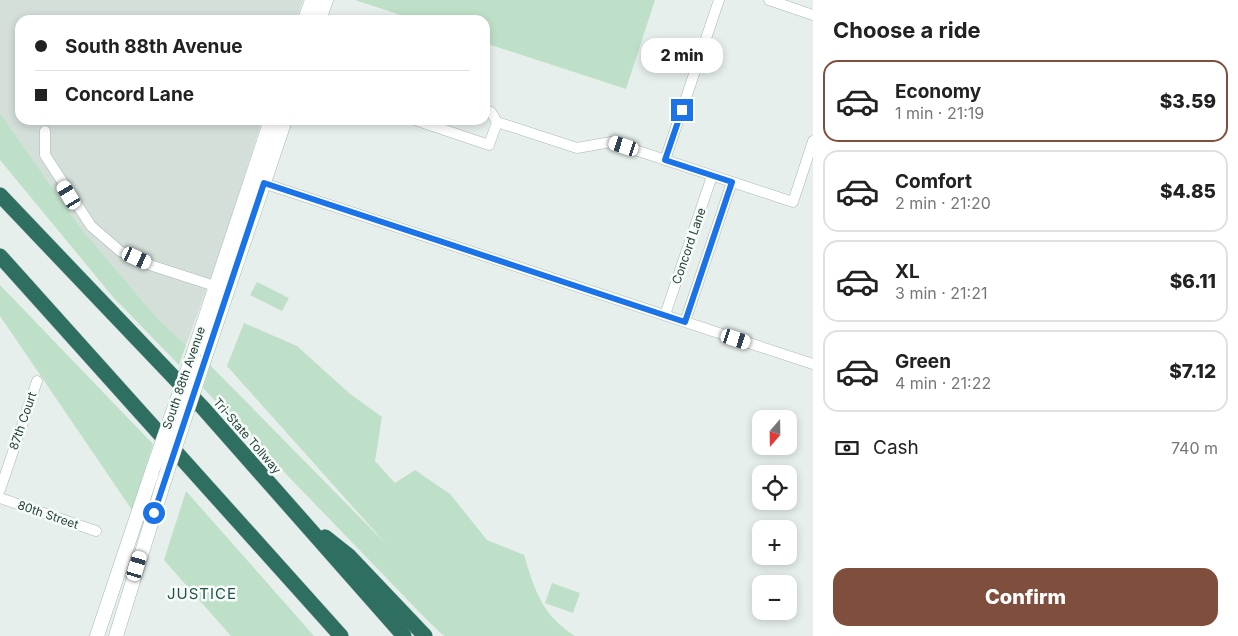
<!DOCTYPE html>
<html lang="en">
<head>
<meta charset="utf-8">
<style>
  body { margin:0; font-family:Inter,sans-serif; background:#f2f2f2; color:#222; height:100vh; display:flex; flex-direction:column; font-size:19px; white-space:nowrap }
  * { box-sizing:border-box; margin:0 }
  p { font-size:16px; color:#767676 }
  .icon { flex:none; width:28px; height:28px; fill:none; stroke:currentColor; stroke-width:2; stroke-linecap:round; stroke-linejoin:round }
  .map { position:relative; flex:1; overflow:hidden }
  .details { display:flex; flex-direction:column; background:#fff; width:425px }
  .details>* { flex:none }
  .guide { position:absolute; left:15px; top:15px; width:475px; height:110px; border-radius:15px; box-shadow:0 2px 8px #0003; display:grid; align-content:center; height:110px; padding:0 20px; background:#fff }
  .needle { width:32px; rotate:200deg }
  .controls { position:absolute; left:752px; top:410px; display:grid; gap:10px }
  .controls a { display:grid; place-items:center; width:45px; height:45px; border-radius:10px; background:#fff; box-shadow:0 2px 8px #0003; font-size:25px }
  .end { position:absolute; width:22px; height:22px; margin:-11px; border:6px solid #1a73e8; background:#fff; box-shadow:0 0 0 2px #fff }
  .from { border-radius:50% }
  .bubble { position:absolute; height:35px; border-radius:15px; background:#fff; box-shadow:0 2px 8px #0003; font-size:16px; font-weight:800; line-height:35px; text-align:center }
  .car { position:absolute; width:15px; height:30px; margin:-15px -8px; border-radius:6px; box-shadow:0 0 4px 1px #0007; background:linear-gradient(#fff 24%,#345 0 40%,#fff 0 76%,#345 0 86%,#fff 0) }
  .guide b { display:flex; align-items:center; gap:18px; height:48px; font-size:19px }
  .guide b+b { border-top:1px solid #e0e0e0 }
  .guide i { width:12px; height:12px; background:#222 }
  ul { padding:0; list-style:none }
  li { display:flex; align-items:center; gap:15px; height:82px; margin:0 10px 8px; padding:0 10px; border:2px solid #e0e0e0; border-radius:15px }
  li div { flex:1 }
  li b { display:block; font-size:19px }
  li em { font-style:normal; font-weight:800 }
  li.active { border-color:#804e3d }
  li>.icon { width:45px; height:45px; stroke-width:1.5 }
  h2 { padding:0 20px; font-size:22px; line-height:60px }
  .pay { display:flex; align-items:center; gap:12px; height:55px; padding:0 20px; font-size:19px }
  .pay p { margin-inline-start:auto }
  .primary-button { display:flex; gap:10px; margin-top:auto; padding:10px 20px }
  .primary-button a { flex:1; height:58px; border-radius:15px; background:#804e3d; color:#fff; font-size:20px; font-weight:800; line-height:58px; text-align:center }
  main { display:flex; flex:1; min-height:0 }
  .map>svg:first-child { display:block }
  .built { fill:#d4dfda }
  .green { fill:#bfe0c8 }
  .lines { fill:none; stroke-linecap:round; stroke-linejoin:round }
  .street-casing { stroke:#a8b8b2; stroke-width:11 }
  .secondary-casing { stroke:#a4bbb3; stroke-width:15 }
  .highway-casing { stroke:#c2cac8; stroke-width:16 }
  .street { stroke:#fff; stroke-width:10 }
  .secondary { stroke:#fff; stroke-width:14 }
  .highway { stroke:#2f6f62; stroke-width:15 }
  .secondary-bridge-casing { stroke:#a4bbb3; stroke-width:15; stroke-linecap:butt }
  .secondary-bridge { stroke:#fff; stroke-width:14 }
  .route { stroke:#1a73e8; stroke-width:6 }
  .labels { text-anchor:middle; stroke-width:5; stroke-linejoin:round; paint-order:stroke }
  .street-label { font-size:12px; fill:#24423a; stroke:#f7fbf9 }
  .quarter-label { font-size:15px; letter-spacing:1px; fill:#1f5548; stroke:#f7fbf9 }
</style>
</head>
<body>
<main>
<div class="map">
<svg width="813" height="636" viewBox="0 0 813 636">
  <rect width="100%" height="100%" fill="#e6efeb"/>
  <path class="built" d="M0 0H303L296 20H20V120H262L222 247 186 345 158 319 80 227 0 113Z"/>
  <path class="green" d="M355 0H655L626 89 485 43V20H416Z
    M0 113 80 227 158 319 186 345 179 365 113 297 0 160Z
    M257 282 289 298 282 311 250 295Z
    M0 285 153 444 132 510 0 316Z
    M244 323 297 346 349 393 382 417 375 461 395 483 415 470 450 494 487 540 524 555C535 591 542 615 575 636H444L427 620 203 388 210 365 387 545 227 366Z
    M186 491 314 636H231L164 560Z
    M552 583 580 593 573 613 545 603Z"/>
  <g class="lines">
    <g class="street-casing">
      <path id="street" d="M769 0 813 15
        M415 120 489 145 497 122 491 112 485 111
        M497 122 577 148 611 142 793 202 813 141
        M45 131V155L91 226 120 251 153 266 221 288
        M665 160 719 0
        M257 181 813 364
        M665 315 712 176
        M685 322 732 182
        M0 490 37 381
        M0 498 96 531"/>
    </g>
    <g class="secondary-casing">
      <path id="secondary" d="M305 20 312 0
        M319 20 326 0
        M194 352 271 120
        M203 363 285 120
        M97 636 154 466
        M116 636 165 478"/>
    </g>
    <g class="highway-casing">
      <path id="highway" d="M0 195 203 408 404 636
        M0 256 341 636
        M325 537 349 556 425 636"/>
    </g>
    <use href="#street" class="street"/>
    <use href="#secondary" class="secondary"/>
    <use href="#highway" class="highway"/>
    <g class="secondary-bridge-casing">
      <path id="secondary-bridge" d="M154 466 194 352
        M165 478 203 363"/>
    </g>
    <use href="#secondary-bridge" class="secondary-bridge"/>
  </g>
  <g class="lines">
    <path class="route" d="M154 513 264 183 685 322 732 182 665 160 682 110"/>
  </g>
  <g class="labels">
    <g class="street-label">
      <text transform="translate(689 246) rotate(-71)" y="4">Concord Lane</text>
      <text transform="translate(184 378) rotate(-71)" y="4">South 88th Avenue</text>
      <text transform="translate(23 421) rotate(-71)" y="4">87th Court</text>
      <text transform="translate(247 436) rotate(49)" y="4">Tri-State Tollway</text>
      <text transform="translate(48 515) rotate(19)" y="4">80th Street</text>
    </g>
    <g class="quarter-label">
      <text x="202" y="599">JUSTICE</text>
    </g>
  </g>
</svg>
<div class="controls">
<a><svg class="needle" viewBox="-14 -14 28 28"><path d="M0-13l5 13h-10z" fill="#e53935"/><path d="M0 13l5-13h-10z" fill="#767676"/></svg></a>
<a><svg class="icon" aria-label="locate" viewBox="0 0 24 24"><circle cx="12" cy="12" r="6"/><path d="M12 2v4M12 18v4M2 12h4M18 12h4"/></svg></a>
<a>+</a>
<a>−</a>
</div>
<i class="end from" style="left:154px;top:513px"></i>
<i class="end" style="left:682px;top:110px"></i>
<div class="bubble" style="left:641px;top:38px;width:82px">2 min</div>
<i class="car" style="left:624px;top:146px;rotate:288deg"></i>
<i class="car" style="left:69px;top:195px;rotate:329deg"></i>
<i class="car" style="left:137px;top:258px;rotate:115deg"></i>
<i class="car" style="left:736px;top:339px;rotate:108deg"></i>
<i class="car" style="left:137px;top:566px;rotate:17deg"></i>
<div class="guide">
<b><i class="from"></i>South 88th Avenue</b>
<b><i></i>Concord Lane</b>
</div>
</div>
<section class="details">
<h2>Choose a ride</h2>
<ul>
<li class="active"><svg class="icon" aria-label="car" viewBox="0 0 24 24"><path d="M5 17H2v-5l4-1 3-4h7l3 4 3 1v5h-3M9 17h6M6 11h13"/><circle cx="7" cy="17" r="2"/><circle cx="17" cy="17" r="2"/></svg><div><b>Economy</b><p>1 min · 21:19</p></div><em>$3.59</em></li>
<li><svg class="icon" aria-label="car" viewBox="0 0 24 24"><path d="M5 17H2v-5l4-1 3-4h7l3 4 3 1v5h-3M9 17h6M6 11h13"/><circle cx="7" cy="17" r="2"/><circle cx="17" cy="17" r="2"/></svg><div><b>Comfort</b><p>2 min · 21:20</p></div><em>$4.85</em></li>
<li><svg class="icon" aria-label="car" viewBox="0 0 24 24"><path d="M5 17H2v-5l4-1 3-4h7l3 4 3 1v5h-3M9 17h6M6 11h13"/><circle cx="7" cy="17" r="2"/><circle cx="17" cy="17" r="2"/></svg><div><b>XL</b><p>3 min · 21:21</p></div><em>$6.11</em></li>
<li><svg class="icon" aria-label="car" viewBox="0 0 24 24"><path d="M5 17H2v-5l4-1 3-4h7l3 4 3 1v5h-3M9 17h6M6 11h13"/><circle cx="7" cy="17" r="2"/><circle cx="17" cy="17" r="2"/></svg><div><b>Green</b><p>4 min · 21:22</p></div><em>$7.12</em></li>
</ul>
<div class="pay"><svg class="icon" aria-label="cash" viewBox="0 0 24 24"><path d="M3 7h18v10H3z"/><circle cx="12" cy="12" r="2"/></svg>Cash<p>740 m</p></div>
<div class="primary-button"><a>Confirm</a></div>
</section>
</main>
</body>
</html>
